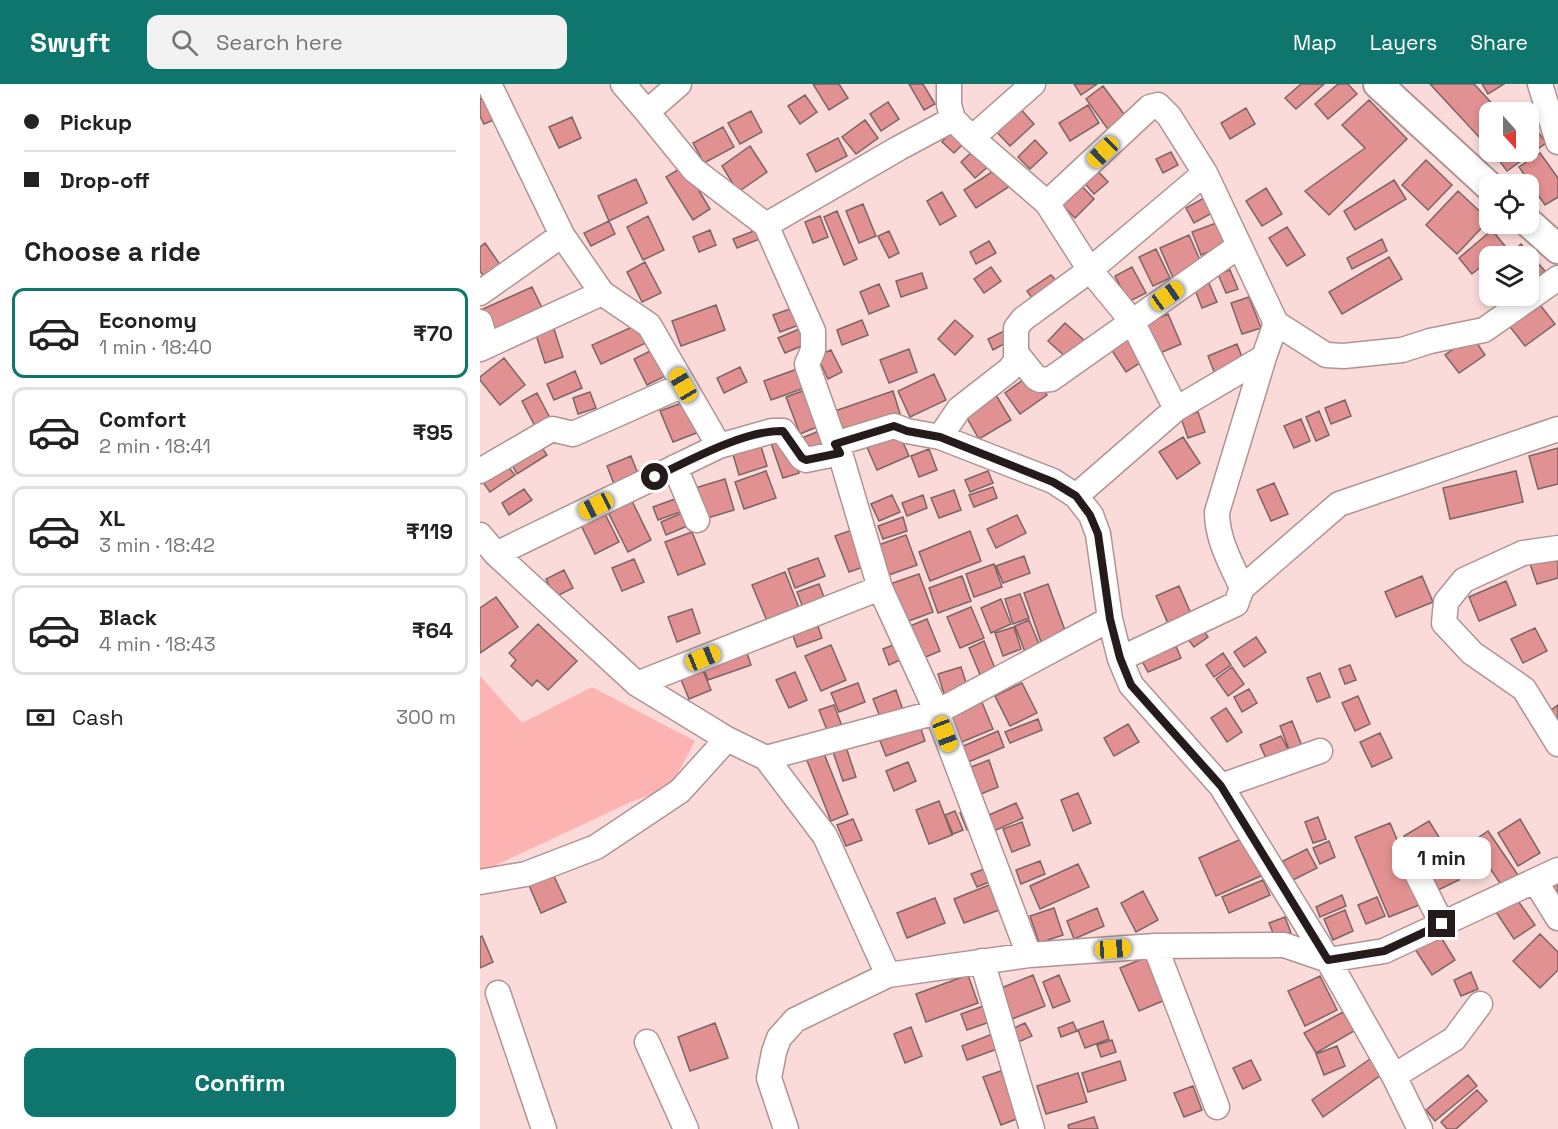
<!DOCTYPE html>
<html lang="en">
<head>
<meta charset="utf-8">
<style>
  body { margin:0; font-family:"Space Grotesk",sans-serif; background:#f2f2f2; color:#222; height:100vh; display:flex; flex-direction:column; font-size:22px; white-space:nowrap }
  * { box-sizing:border-box; margin:0 }
  p { font-size:20px; color:#767676 }
  .icon { flex:none; width:33px; height:33px; fill:none; stroke:currentColor; stroke-width:2; stroke-linecap:round; stroke-linejoin:round }
  .map { position:relative; flex:1; overflow:hidden }
  .sheet { display:flex; flex-direction:column; background:#fff; width:480px }
  .sheet>* { flex:none }
  .banner { display:grid; align-content:center; height:132px; padding:0 24px; background:#fff }
  .needle { width:39px; rotate:159deg }
  .tools { position:absolute; left:999px; top:18px; display:grid; gap:12px }
  .tools a { display:grid; place-items:center; width:60px; height:60px; border-radius:12px; background:#fff; box-shadow:0 3px 9px #0003; font-size:30px }
  .end { position:absolute; width:27px; height:27px; margin:-14px; border:8px solid #251b1a; background:#fff; box-shadow:0 0 0 3px #fff }
  .from { border-radius:50% }
  .bubble { position:absolute; height:42px; border-radius:12px; background:#fff; box-shadow:0 3px 9px #0003; font-size:20px; font-weight:800; line-height:42px; text-align:center }
  .car { position:absolute; width:18px; height:36px; margin:-18px -9px; border-radius:8px; box-shadow:0 0 4px 2px #0007; background:linear-gradient(#f5c518 24%,#345 0 40%,#f5c518 0 76%,#345 0 86%,#f5c518 0) }
  .banner b { display:flex; align-items:center; gap:21px; height:57px; font-size:22px }
  .banner b+b { border-top:2px solid #e0e0e0 }
  .banner i { width:15px; height:15px; background:#222 }
  ul { padding:0; list-style:none }
  li { display:flex; align-items:center; gap:18px; height:90px; margin:0 12px 9px; padding:0 12px; border:3px solid #e0e0e0; border-radius:12px }
  li div { flex:1 }
  li b { display:block; font-size:22px }
  li em { font-style:normal; font-weight:800 }
  li.current { border-color:#0f766e }
  li>.icon { width:54px; height:54px; stroke-width:1.5 }
  h2 { padding:0 24px; font-size:27px; line-height:72px }
  .pay { display:flex; align-items:center; gap:15px; height:66px; padding:0 24px; font-size:22px }
  .pay p { margin-inline-start:auto }
  .cta { display:flex; gap:12px; margin-top:auto; padding:12px 24px }
  .cta a { flex:1; height:69px; border-radius:12px; background:#0f766e; color:#fff; font-size:24px; font-weight:800; line-height:69px; text-align:center }
  header { display:flex; align-items:center; gap:36px; box-sizing:border-box; height:84px; padding:0 30px; background:#0f766e; color:#fff }
  header strong { font-size:28px }
  nav { display:flex; gap:33px; margin-inline-start:auto; font-size:21px }
  .search { width:420px; height:54px; background:#f2f2f2; display:flex; align-items:center; gap:15px; box-sizing:border-box; padding:0 21px; border-radius:12px; color:#767676; font-size:22px }
  main { display:flex; flex:1; min-height:0 }
  .map>svg:first-child { display:block }
  .green { fill:#fcb3b2 }
  .building { fill:#e19191; stroke:#7e6463; stroke-width:1.5 }
  .lines { fill:none; stroke-linecap:round; stroke-linejoin:round }
  .minor-casing { stroke:#b09393; stroke-width:27 }
  .tertiary-casing { stroke:#b09393; stroke-width:32 }
  .minor { stroke:#fff; stroke-width:24 }
  .tertiary { stroke:#fff; stroke-width:28 }
  .route { stroke:#251b1a; stroke-width:8 }
</style>
</head>
<body>
<header>
<strong>Swyft</strong>
<div class="search"><svg class="icon" aria-label="search" viewBox="0 0 24 24"><circle cx="10" cy="10" r="6"/><path d="M15 15l6 6"/></svg>Search here</div>
<nav><a>Map</a><a>Layers</a><a>Share</a></nav>
</header>
<main>
<section class="sheet">
<div class="banner">
<b><i class="from"></i>Pickup</b>
<b><i></i>Drop-off</b>
</div>
<h2>Choose a ride</h2>
<ul>
<li class="current"><svg class="icon" aria-label="car" viewBox="0 0 24 24"><path d="M5 17H2v-5l4-1 3-4h7l3 4 3 1v5h-3M9 17h6M6 11h13"/><circle cx="7" cy="17" r="2"/><circle cx="17" cy="17" r="2"/></svg><div><b>Economy</b><p>1 min · 18:40</p></div><em>₹70</em></li>
<li><svg class="icon" aria-label="car" viewBox="0 0 24 24"><path d="M5 17H2v-5l4-1 3-4h7l3 4 3 1v5h-3M9 17h6M6 11h13"/><circle cx="7" cy="17" r="2"/><circle cx="17" cy="17" r="2"/></svg><div><b>Comfort</b><p>2 min · 18:41</p></div><em>₹95</em></li>
<li><svg class="icon" aria-label="car" viewBox="0 0 24 24"><path d="M5 17H2v-5l4-1 3-4h7l3 4 3 1v5h-3M9 17h6M6 11h13"/><circle cx="7" cy="17" r="2"/><circle cx="17" cy="17" r="2"/></svg><div><b>XL</b><p>3 min · 18:42</p></div><em>₹119</em></li>
<li><svg class="icon" aria-label="car" viewBox="0 0 24 24"><path d="M5 17H2v-5l4-1 3-4h7l3 4 3 1v5h-3M9 17h6M6 11h13"/><circle cx="7" cy="17" r="2"/><circle cx="17" cy="17" r="2"/></svg><div><b>Black</b><p>4 min · 18:43</p></div><em>₹64</em></li>
</ul>
<div class="pay"><svg class="icon" aria-label="cash" viewBox="0 0 24 24"><path d="M3 7h18v10H3z"/><circle cx="12" cy="12" r="2"/></svg>Cash<p>300 m</p></div>
<div class="cta"><a>Confirm</a></div>
</section>
<div class="map">
<svg width="1078" height="1045" viewBox="0 0 1078 1045">
  <rect width="100%" height="100%" fill="#fadbda"/>
  <path class="green" d="M0 592 42 639 112 603 215 657 190 704 153 717 10 784 0 785Z"/>
  <path class="building" d="M333 0H359L368 14 349 26Z
    M429 0H443L455 20 444 26Z
    M594 0H617L601 11Z
    M821 0H844L816 25 805 14Z
    M858 0H868L877 10 848 35 835 20Z
    M950 0H994L1020 28H1010V43L999 53Z
    M1002 0H1024L1008 10Z
    M623 2 650 38 632 51 606 15Z
    M325 11 337 28 320 40 308 22Z
    M7 12 18 34 4 40 0 32V15Z
    M889 16 927 55 849 131 825 107 885 64 862 41Z
    M408 18 419 35 401 47 390 30Z
    M537 21 554 40 530 62 513 44Z
    M608 21 619 39 590 57 579 39Z
    M766 24 775 40 750 55 741 39Z
    M271 27 282 48 260 60 248 39Z
    M92 33 101 54 79 64 69 43Z
    M1048 34 1066 59 1027 87 1013 68H1048Z
    M385 36 398 54 376 70 362 53Z
    M243 43 254 63 224 79 213 59Z
    M473 45 486 57 474 69 462 58Z
    M358 54 367 72 336 88 327 70Z
    M555 56 567 69 550 85 538 73Z
    M270 62 287 88 258 108 242 82Z
    M495 65 510 81 495 94 481 78Z
    M691 68 698 81 683 89 676 75Z
    M1060 69 1078 94V113L1065 121 1039 83Z
    M946 76 972 101 948 126 922 101Z
    M204 82 230 125 213 136 186 93Z
    M518 84 530 102 496 124 484 106Z
    M615 84 628 98 614 110 601 95Z
    M156 95 167 119 129 137 118 112Z
    M914 96 926 115 875 146 864 127Z
    M597 97 614 115 595 134 577 116Z
    M786 104 802 130 782 142 766 117Z
    M978 107 1009 136 977 170 946 141Z
    M462 108 476 132 460 141 447 117Z
    M724 114 732 129 714 139 706 124Z
    M383 120 396 152 379 159 366 127Z
    M357 127 377 175 364 181 344 133Z
    M168 132 184 166 163 176 147 143Z
    M340 132 348 153 333 159 325 138Z
    M129 137 135 150 111 162 104 149Z
    M739 138 748 160 721 171 712 148Z
    M807 143 825 171 807 182 789 154Z
    M279 145 282 154 257 164 253 155Z
    M230 146 236 161 219 168 213 153Z
    M1012 146 1025 162 1013 172H1010V175L992 190 979 174Z
    M409 147 419 169 409 174 398 152Z
    M709 151 723 183 694 196 680 164Z
    M902 155 907 167 872 185 867 174Z
    M509 157 516 169 496 180 490 168Z
    M5 159 21 182 5 194 0 187V163Z
    M1041 160 1065 187 1048 202V172H1028Z
    M676 165 690 194 673 202 659 173Z
    M909 173 922 195 862 230 849 208Z
    M165 178 181 209 162 218 147 188Z
    M511 183 521 197 504 209 494 195Z
    M652 183 666 209 648 218 635 192Z
    M750 186 758 205 746 209 738 190Z
    M442 189 447 204 421 213 416 197Z
    M571 191 579 200 554 217 547 207Z
    M728 197 737 218 722 224 714 203Z
    M399 200 409 222 389 230 380 208Z
    M52 203 63 226 11 250 1 226Z
    M769 213 781 244 762 250 751 219Z
    M1057 217 1075 240 1045 262 1027 239Z
    M236 221 245 246 201 262 192 237Z
    M321 221 327 238 300 248 293 231Z
    M688 230 701 260 678 270 665 240Z
    M382 236 388 251 362 261 357 246Z
    M475 236 493 252 475 271 458 255Z
    M161 239 170 257 121 280 112 261Z
    M585 239 605 257 588 275 568 257Z
    M324 243 331 258 305 269 298 254Z
    M74 245 83 273 65 279 56 251Z
    M528 245 533 255 513 266 508 255Z
    M992 252 1005 271 979 289 965 271Z
    M651 253 666 275 646 288 631 265Z
    M757 260 764 278 735 290 728 272Z
    M176 264 189 290 167 301 154 275Z
    M429 265 437 288 409 299 400 276Z
    M351 266 362 288 348 295 337 272Z
    M24 274 45 301 20 321 0 296V293Z
    M260 283 267 298 244 309 237 294Z
    M320 284 327 303 291 316 284 297Z
    M95 287 102 304 74 316 67 300Z
    M454 290 466 316 430 333 418 307Z
    M551 290 567 311 540 330 525 309Z
    M331 304 344 340 320 350 306 313Z
    M413 307 421 333 358 355 349 329Z
    M110 308 116 324 98 330 93 314Z
    M57 309 73 340 58 348 42 317Z
    M516 311 531 336 499 355 484 329Z
    M865 316 871 332 851 340 845 324Z
    M207 317 219 348 193 358 180 327Z
    M839 327 849 351 836 357 826 333Z
    M718 328 725 348 708 354 701 334Z
    M821 335 830 357 814 364 804 342Z
    M344 345 351 360 329 370 322 354Z
    M418 347 429 372 397 386 386 361Z
    M703 353 720 379 697 395 679 368Z
    M307 354 319 389 303 394 291 359Z
    M58 358 67 371 37 390 30 377Z
    M280 359 287 382 259 391 252 367Z
    M1078 364V400L1058 405 1049 372Z
    M449 365 457 386 439 393 431 372Z
    M151 372 158 390 134 400 127 382Z
    M26 380 35 391 10 408 2 397Z
    M286 387 296 414 264 425 255 398Z
    M508 387 513 399 490 408 485 396Z
    M1036 387 1043 418 970 435 963 404Z
    M245 395 254 426 224 435 215 404Z
    M794 399 808 430 791 437 777 406Z
    M513 403 517 414 494 423 489 411Z
    M44 405 52 416 29 431 22 419Z
    M474 406 481 426 459 434 451 414Z
    M412 411 420 428 399 437 391 420Z
    M443 411 447 424 427 432 422 419Z
    M151 415 171 456 148 468 127 426Z
    M195 415 200 428 178 436 173 423Z
    M207 427 212 440 186 451 181 438Z
    M124 428 139 458 115 470 100 439Z
    M537 431 546 449 516 464 507 445Z
    M423 433 427 447 403 455 398 442Z
    M375 445 389 481 369 488 355 452Z
    M490 447 501 477 450 497 439 468Z
    M212 448 225 480 198 491 185 458Z
    M426 451 437 481 403 493 393 463Z
    M1078 471V494L1057 500 1050 480Z
    M544 472 550 489 523 499 516 482Z
    M338 474 345 492 315 504 308 485Z
    M154 475 164 498 142 507 132 484Z
    M514 480 522 503 494 513 486 490Z
    M84 486 93 504 75 513 66 495Z
    M305 488 319 524 287 537 272 501Z
    M439 490 453 528 418 541 404 502Z
    M482 492 491 517 458 529 449 504Z
    M942 492 953 518 916 533 905 508Z
    M1026 497 1036 521 999 537 989 513Z
    M339 500 347 521 325 529 317 508Z
    M568 500 586 549 561 558 544 509Z
    M699 502 712 532 689 542 676 512Z
    M540 510 549 534 533 540 525 515Z
    M16 513 38 543 0 569V524Z
    M521 515 531 540 511 549 501 524Z
    M491 523 504 554 480 564 467 533Z
    M212 525 220 549 197 558 188 533Z
    M335 534 342 554 317 563 310 543Z
    M447 535 460 567 436 577 423 545Z
    M549 536 560 562 545 568 535 542Z
    M58 540 97 577 68 606 57 596 52 602 31 582 36 576 29 569Z
    M534 543 541 565 523 572 515 549Z
    M721 543 728 553 714 563 707 554Z
    M1055 544 1067 567 1043 579 1031 555Z
    M776 553 786 568 764 583 754 568Z
    M504 557 516 587 501 593 489 564Z
    M418 559 424 574 409 581 403 565Z
    M351 561 366 596 341 607 325 572Z
    M696 562 701 574 668 588 662 577Z
    M265 563 271 581 228 596 221 578Z
    M743 569 751 581 734 593 726 581Z
    M870 581 876 596 865 600 859 585Z
    M481 583 488 605 465 613 458 590Z
    M752 583 764 600 748 612 736 595Z
    M222 584 231 606 209 615 200 593Z
    M315 588 327 616 309 624 296 596Z
    M840 589 850 613 837 618 827 594Z
    M378 599 385 618 359 628 351 609Z
    M542 599 557 629 530 642 515 612Z
    M769 605 777 619 762 628 754 613Z
    M416 606 424 629 402 638 393 615Z
    M878 612 890 640 875 647 862 619Z
    M501 616 513 645 477 660 465 630Z
    M354 621 365 650 351 656 339 626Z
    M1078 621V651L1063 632Z
    M746 624 762 648 747 658 731 634Z
    M558 635 562 646 530 659 525 648Z
    M812 637 822 662 810 668 800 642Z
    M648 640 659 658 634 672 624 654Z
    M440 642 445 657 406 672 400 657Z
    M518 647 524 663 486 679 479 664Z
    M900 649 912 674 892 683 880 658Z
    M801 652 810 669 788 679 780 661Z
    M364 657 376 693 363 697 351 662Z
    M343 667 368 730 351 737 326 674Z
    M509 676 518 703 501 710 491 683Z
    M428 678 436 697 414 707 406 687Z
    M598 709 611 739 593 747 581 716Z
    M459 717 472 751 449 760 436 726Z
    M536 719 543 734 507 750 500 735Z
    M491 724 497 741 487 746 480 729Z
    M475 727 483 746 473 750 465 731Z
    M838 733 846 755 833 759 825 738Z
    M373 735 382 756 366 762 357 741Z
    M1040 735 1060 769 1038 782 1018 749Z
    M949 737 962 758 937 773 924 752Z
    M542 738 550 761 532 768 523 745Z
    M910 739 944 819 909 833 875 753Z
    M1008 747 1040 794 1024 805 992 758Z
    M768 752 785 790 736 812 719 774Z
    M849 757 855 773 840 780 833 764Z
    M827 765 837 784 813 796 803 777Z
    M965 767 979 796 954 808 941 779Z
    M560 777 565 790 541 800 536 786Z
    M598 780 609 803 560 825 550 802Z
    M504 785 509 798 497 803 491 790Z
    M72 788 86 818 61 829 48 799Z
    M783 796 790 811 749 829 742 813Z
    M1078 798V810L1074 813 1068 804Z
    M509 801 519 826 484 839 474 815Z
    M663 807 678 836 656 848 641 819Z
    M862 811 866 822 840 833 836 823Z
    M897 813 905 832 886 840 878 821Z
    M455 814 465 839 427 854 417 829Z
    M1036 814 1055 841 1034 855 1016 828Z
    M574 824 583 851 559 859 550 832Z
    M617 824 624 842 594 855 587 837Z
    M865 826 873 847 853 856 844 835Z
    M805 833 811 849 795 854 789 839Z
    M959 850 975 876 952 891 935 865Z
    M1060 850 1078 868V886L1060 904 1033 877Z
    M2 852 13 878 0 884V853Z
    M667 873 685 916 659 927 640 884Z
    M991 888 998 905 981 912 974 896Z
    M488 891 498 919 446 938 436 910Z
    M553 891 565 922 532 935 519 905Z
    M579 891 590 917 573 924 563 898Z
    M840 892 857 926 825 942 808 907Z
    M512 919 518 935 487 946 481 930Z
    M863 928 874 947 836 969 824 949Z
    M623 937 629 955 605 964 598 946Z
    M593 938 597 947 581 953 578 944Z
    M235 939 248 974 210 987 198 953Z
    M545 939 552 952 536 959 530 946Z
    M431 943 442 972 425 979 414 950Z
    M515 949 520 964 487 976 482 962Z
    M632 956 636 968 621 973 617 961Z
    M857 962 865 982 844 991 836 970Z
    M890 975 901 991 843 1033 832 1016Z
    M771 976 781 996 763 1005 753 984Z
    M640 977 646 996 608 1008 602 989Z
    M521 987 539 1034 521 1041 503 993Z
    M598 989 607 1018 566 1030 557 1002Z
    M988 991 997 1002 955 1037 946 1026Z
    M713 1002 722 1026 704 1033 694 1009Z
    M997 1006 1007 1017 976 1045H967L961 1038Z
    M614 1033 618 1045H589L588 1041Z"/>
  <g class="lines">
    <g class="minor-casing">
      <path id="minor" d="M143 0 167 28 199 0
        M1060 0 1078 58
        M167 28 214 86 286 141 333 247V266L327 280 328 284 355 360 414 342 427 347 460 353 573 397 596 412 611 431 618 450 630 535 640 575 756 520 762 504 859 420 1078 345
        M492 54 553 0
        M567 119 670 23 678 21 689 32 725 89
        M286 141 419 64 473 35
        M0 209 82 151
        M122 209 169 241 239 362
        M0 238 7 262
        M796 239 784 273 696 325 652 237 610 186 725 89 796 239 846 271 864 272 922 266 950 257 1004 246 1078 194
        M0 265 122 209 82 151 9 0
        M536 269 556 294 560 296 571 295 759 162
        M460 353 479 325 529 286 536 277V244L543 235 610 186 567 119 492 54 473 35 469 21V0
        M195 383 217 436
        M0 387 72 345 93 350 203 301
        M596 412 696 325
        M0 451 16 470 157 600 247 655 286 674 345 752 408 891 549 871 675 862 804 861 848 876 914 992 940 1045
        M1078 464 1043 469 984 496 966 518 964 539 992 569 1044 605 1078 660
        M16 470 239 362 292 347H303L322 374 326 376 360 369 400 504 457 628 549 871
        M762 504C751 479 737 456 737 428L784 273
        M640 575 651 601 741 702 848 876 904 867 1078 786
        M157 600 400 504
        M286 674 457 628 630 535
        M741 702 840 667
        M931 778 962 840
        M1055 797 1078 834
        M0 798 46 790 116 763 200 707 247 655
        M675 862 737 1023
        M502 877 552 1045
        M18 909 64 1045
        M167 958 206 1045
        M914 992 974 955 1000 920
        M306 1045 289 994 294 968 299 954 315 936 408 891"/>
    </g>
    <g class="tertiary-casing">
      <path id="tertiary" d="M898 0 1010 103
        M1048 138 1078 165"/>
    </g>
    <use href="#minor" class="minor"/>
    <use href="#tertiary" class="tertiary"/>
  </g>
  <g class="lines">
    <path class="route" d="M175 393C210 376 265 346 303 347L322 374 326 376 360 369 355 360 414 342 427 347 460 353 573 398 596 412 610 431 618 450 630 535 640 574 651 601 741 702 848 876 904 867 962 840"/>
  </g>
</svg>
<div class="tools">
<a><svg class="needle" viewBox="-14 -14 28 28"><path d="M0-13l5 13h-10z" fill="#e53935"/><path d="M0 13l5-13h-10z" fill="#767676"/></svg></a>
<a><svg class="icon" aria-label="locate" viewBox="0 0 24 24"><circle cx="12" cy="12" r="6"/><path d="M12 2v4M12 18v4M2 12h4M18 12h4"/></svg></a>
<a><svg class="icon" aria-label="layers" viewBox="0 0 24 24"><path d="M12 4l9 5-9 5-9-5zM3 14l9 5 9-5"/></svg></a>
</div>
<i class="end from" style="left:175px;top:393px"></i>
<i class="end" style="left:962px;top:840px"></i>
<div class="bubble" style="left:912px;top:753px;width:99px">1 min</div>
<i class="car" style="left:623px;top:68px;rotate:226deg"></i>
<i class="car" style="left:687px;top:212px;rotate:55deg"></i>
<i class="car" style="left:203px;top:301px;rotate:330deg"></i>
<i class="car" style="left:116px;top:422px;rotate:244deg"></i>
<i class="car" style="left:223px;top:574px;rotate:68deg"></i>
<i class="car" style="left:465px;top:650px;rotate:159deg"></i>
<i class="car" style="left:633px;top:865px;rotate:86deg"></i>
</div>
</main>
</body>
</html>
